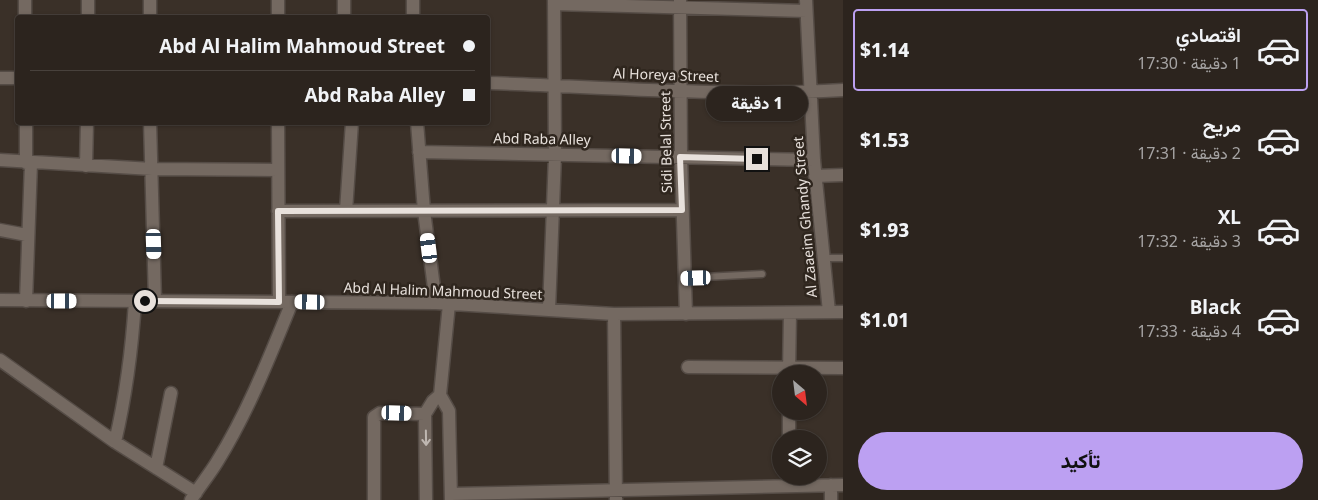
<!DOCTYPE html>
<html lang="ar">
<head>
<meta charset="utf-8">
<style>
  body { margin:0; font-family:"Noto Sans",Vazirmatn,sans-serif; background:#342c27; color:#f1f3f6; direction:rtl; height:100vh; display:flex; flex-direction:column; font-size:19px; white-space:nowrap }
  * { box-sizing:border-box; margin:0 }
  p { font-size:16px; color:#a6a4a4 }
  .icon { flex:none; width:28px; height:28px; fill:none; stroke:currentColor; stroke-width:2; stroke-linecap:round; stroke-linejoin:round }
  .map { position:relative; flex:1; overflow:hidden; direction:ltr }
  .sheet { display:flex; flex-direction:column; background:#2c241e; width:475px }
  .sheet>* { flex:none }
  .hud { position:absolute; left:15px; top:15px; width:475px; height:110px; border-radius:5px; box-shadow:0 1px 4px #0004,0 0 0 1px #48413c; direction:rtl; display:grid; align-content:center; height:110px; padding:0 15px; background:#2c241e }
  .needle { width:32px; rotate:152deg }
  .controls { position:absolute; left:772px; top:365px; display:grid; gap:10px }
  .controls a { display:grid; place-items:center; width:55px; height:55px; border-radius:50%; background:#2c241e; box-shadow:0 1px 4px #0004,0 0 0 1px #48413c; font-size:25px }
  .end { position:absolute; width:22px; height:22px; margin:-11px; border:6px solid #e8e1dc; background:#111; box-shadow:0 0 0 2px #111 }
  .from { border-radius:50% }
  .bubble { position:absolute; height:35px; border-radius:18px; background:#2c241e; box-shadow:0 1px 4px #0004,0 0 0 1px #48413c; font-size:16px; font-weight:800; line-height:35px; text-align:center; direction:rtl }
  .car { position:absolute; width:15px; height:30px; margin:-15px -8px; border-radius:6px; box-shadow:0 0 4px 1px #0007; background:linear-gradient(#fff 24%,#345 0 40%,#fff 0 76%,#345 0 86%,#fff 0) }
  .hud b { display:flex; align-items:center; gap:18px; height:48px; font-size:19px }
  .hud b+b { border-top:1px solid #48413c }
  .hud i { width:12px; height:12px; background:#f1f3f6 }
  ul { padding:9px 0 0; list-style:none }
  li { display:flex; align-items:center; gap:15px; height:82px; margin:0 10px 8px; padding:0 5px; border:2px solid transparent; border-radius:5px }
  li div { flex:1 }
  li b { display:block; font-size:19px }
  li em { font-style:normal; font-weight:800 }
  li.on { border-color:#bca0f2 }
  li>.icon { width:45px; height:45px; stroke-width:1.5 }
  .button { display:flex; gap:10px; margin-top:auto; padding:10px 15px }
  .button a { flex:1; height:58px; border-radius:30px; background:#bca0f2; color:#111; font-size:20px; font-weight:800; line-height:58px; text-align:center }
  main { display:flex; flex:1; min-height:0 }
  .map>svg:first-child { display:block }
  .lines { fill:none; stroke-linecap:round; stroke-linejoin:round }
  .lane-casing { stroke:#554c46; stroke-width:9 }
  .street-casing { stroke:#554c46; stroke-width:15 }
  .lane { stroke:#746961; stroke-width:6 }
  .street { stroke:#746961; stroke-width:12 }
  .oneway { stroke:#bfb7b1 }
  .route { stroke:#e8e1dc; stroke-width:6 }
  .labels { text-anchor:middle; stroke-width:5; stroke-linejoin:round; paint-order:stroke }
  .street-label { font-size:14px; fill:#e8e1dc; stroke:#2f261e }
</style>
</head>
<body>
<main>
<section class="sheet">
<ul>
<li class="on"><svg class="icon" aria-label="car" viewBox="0 0 24 24"><path d="M5 17H2v-5l4-1 3-4h7l3 4 3 1v5h-3M9 17h6M6 11h13"/><circle cx="7" cy="17" r="2"/><circle cx="17" cy="17" r="2"/></svg><div><b>اقتصادي</b><p>1 دقيقة · 17:30</p></div><em>$1.14</em></li>
<li><svg class="icon" aria-label="car" viewBox="0 0 24 24"><path d="M5 17H2v-5l4-1 3-4h7l3 4 3 1v5h-3M9 17h6M6 11h13"/><circle cx="7" cy="17" r="2"/><circle cx="17" cy="17" r="2"/></svg><div><b>مريح</b><p>2 دقيقة · 17:31</p></div><em>$1.53</em></li>
<li><svg class="icon" aria-label="car" viewBox="0 0 24 24"><path d="M5 17H2v-5l4-1 3-4h7l3 4 3 1v5h-3M9 17h6M6 11h13"/><circle cx="7" cy="17" r="2"/><circle cx="17" cy="17" r="2"/></svg><div><b>XL</b><p>3 دقيقة · 17:32</p></div><em>$1.93</em></li>
<li><svg class="icon" aria-label="car" viewBox="0 0 24 24"><path d="M5 17H2v-5l4-1 3-4h7l3 4 3 1v5h-3M9 17h6M6 11h13"/><circle cx="7" cy="17" r="2"/><circle cx="17" cy="17" r="2"/></svg><div><b>Black</b><p>4 دقيقة · 17:33</p></div><em>$1.01</em></li>
</ul>
<div class="button"><a>تأكيد</a></div>
</section>
<div class="map">
<svg width="843" height="500" viewBox="0 0 843 500">
  <rect width="100%" height="100%" fill="#3a3028"/>
  <g class="lines">
    <g class="lane-casing">
      <path id="lane" d="M823 258H843
        M685 278 762 274"/>
    </g>
    <g class="street-casing">
      <path id="street" d="M25 0V18
        M278 0V18
        M413 0V18
        M680 0 681 157 686 314
        M806 0 814 160 829 312
        M554 4 806 11
        M88 18V0
        M150 18V0
        M344 18V0
        M0 78H18
        M488 83C606 87 725 97 843 90
        M150 122 155 301
        M278 122 279 302
        M417 122 424 211 436 303
        M419 152 814 160
        M0 160 152 169 278 170
        M26 163V122
        M86 166 87 122
        M815 176 843 175
        M278 211 682 210
        M346 211 352 122
        M0 230 27 235
        M0 300 436 303 614 314 843 312
        M26 301 31 163
        M449 304 440 395 449 411 451 500
        M549 310 555 155 554 0
        M614 314 616 500
        M0 360 115 442 196 493
        M688 367 843 368
        M789 374 790 313
        M789 439V411
        M115 442C126 395 132 349 135 301
        M156 468 171 393
        M831 485V500
        M451 494 843 485
        M191 500C199 487 209 475 217 462 248 412 270 356 292 302
        M374 500V417L380 413 425 414
        M426 500 425 414 433 401 440 395"/>
    </g>
    <use href="#lane" class="lane"/>
    <use href="#street" class="street"/>
  </g>
  <defs><path id="oneway-shaft" d="M-6 0H5M1.5-3L5.5 0L1.5 3" fill="none" stroke-width="1.6" stroke-linecap="round" stroke-linejoin="round" transform="scale(1.25)"/></defs>
  <use class="oneway" href="#oneway-shaft" transform="translate(426 438) rotate(89)"/>
  <g class="lines">
    <path class="route" d="M145 301 279 302 278 211 682 210 680 157 757 159"/>
  </g>
  <g class="labels">
    <g class="street-label">
      <text transform="translate(666 75) rotate(2)" y="5">Al Horeya Street</text>
      <text transform="translate(542 139) rotate(1)" y="5">Abd Raba Alley</text>
      <text transform="translate(666 142) rotate(-91)" y="5">Sidi Belal Street</text>
      <text transform="translate(805 217) rotate(-95)" y="5">Al Zaaeim Ghandy Street</text>
      <text transform="translate(443 291) rotate(2)" y="5">Abd Al Halim Mahmoud Street</text>
    </g>
  </g>
</svg>
<div class="controls">
<a><svg class="needle" viewBox="-14 -14 28 28"><path d="M0-13l5 13h-10z" fill="#e53935"/><path d="M0 13l5-13h-10z" fill="#a6a4a4"/></svg></a>
<a><svg class="icon" aria-label="layers" viewBox="0 0 24 24"><path d="M12 4l9 5-9 5-9-5zM3 14l9 5 9-5"/></svg></a>
</div>
<i class="end from" style="left:145px;top:301px"></i>
<i class="end" style="left:757px;top:159px"></i>
<div class="bubble" style="left:706px;top:86px;width:102px">1 دقيقة</div>
<i class="car" style="left:627px;top:156px;rotate:91deg"></i>
<i class="car" style="left:154px;top:244px;rotate:178deg"></i>
<i class="car" style="left:429px;top:248px;rotate:353deg"></i>
<i class="car" style="left:696px;top:278px;rotate:268deg"></i>
<i class="car" style="left:62px;top:301px;rotate:90deg"></i>
<i class="car" style="left:310px;top:302px;rotate:271deg"></i>
<i class="car" style="left:397px;top:413px;rotate:92deg"></i>
<div class="hud">
<b><i class="from"></i>Abd Al Halim Mahmoud Street</b>
<b><i></i>Abd Raba Alley</b>
</div>
</div>
</main>
</body>
</html>
